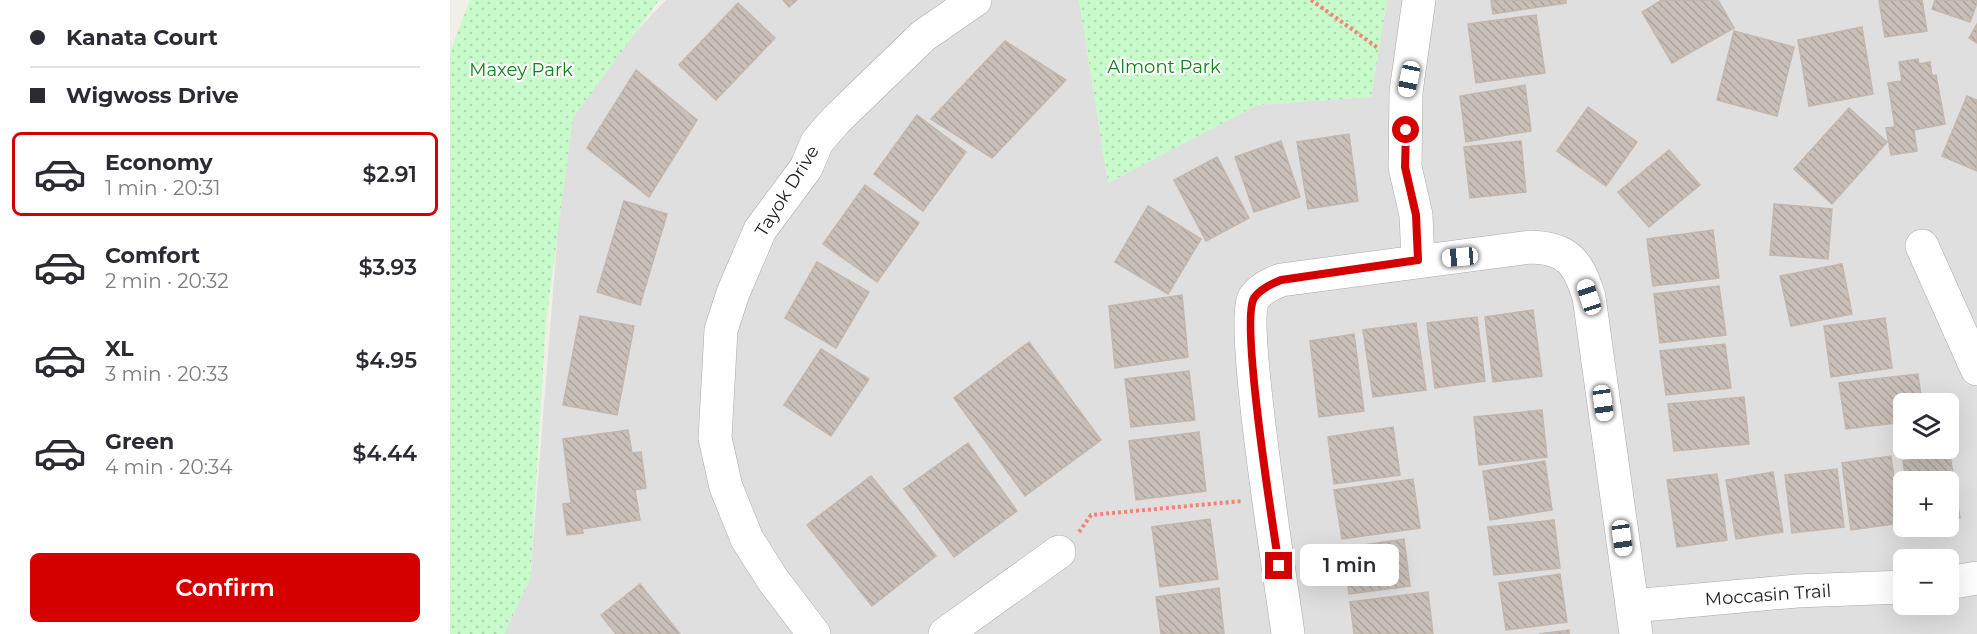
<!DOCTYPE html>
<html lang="en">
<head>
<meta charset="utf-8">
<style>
  body { margin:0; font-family:Montserrat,sans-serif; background:#f7f7f7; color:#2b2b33; height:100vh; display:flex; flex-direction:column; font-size:22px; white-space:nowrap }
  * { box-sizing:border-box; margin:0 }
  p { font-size:20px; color:#7c7c81 }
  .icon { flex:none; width:33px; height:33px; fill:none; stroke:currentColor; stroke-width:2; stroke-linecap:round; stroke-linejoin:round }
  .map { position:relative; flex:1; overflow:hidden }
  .drawer { display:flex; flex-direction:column; background:#fff; width:450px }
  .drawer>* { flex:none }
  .hud { display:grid; align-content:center; height:132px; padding:0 30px; background:#fff }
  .fabs { position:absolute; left:1443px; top:393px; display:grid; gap:12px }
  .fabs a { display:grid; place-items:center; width:66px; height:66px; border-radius:9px; background:#fff; box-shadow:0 6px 24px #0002; font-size:30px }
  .end { position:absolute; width:27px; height:27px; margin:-14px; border:8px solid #d40000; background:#fff; box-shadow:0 0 0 3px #fff }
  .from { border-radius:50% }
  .bubble { position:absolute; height:42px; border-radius:9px; background:#fff; box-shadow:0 6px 24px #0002; font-size:20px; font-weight:600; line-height:42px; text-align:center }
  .car { position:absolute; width:18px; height:36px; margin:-18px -9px; border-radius:8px; box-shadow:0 0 4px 2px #0007; background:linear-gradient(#fff 24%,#345 0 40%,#fff 0 76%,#345 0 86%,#fff 0) }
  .hud b { display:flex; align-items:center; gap:21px; height:57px; font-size:22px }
  .hud b+b { border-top:2px solid #e1e1e2 }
  .hud i { width:15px; height:15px; background:#2b2b33 }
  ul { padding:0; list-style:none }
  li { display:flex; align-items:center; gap:18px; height:84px; margin:0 12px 9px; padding:0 18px; border:3px solid transparent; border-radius:9px }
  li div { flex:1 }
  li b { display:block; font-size:22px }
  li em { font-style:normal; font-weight:600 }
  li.current { border-color:#d40000 }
  li>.icon { width:54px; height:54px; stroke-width:1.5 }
  .action { display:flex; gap:12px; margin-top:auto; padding:12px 30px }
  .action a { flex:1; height:69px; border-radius:9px; background:#d40000; color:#fff; font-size:24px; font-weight:600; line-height:69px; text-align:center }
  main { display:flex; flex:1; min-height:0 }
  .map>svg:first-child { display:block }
  .residential { fill:#e0dfdf; fill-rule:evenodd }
  .park { fill:url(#park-dots) }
  .building { fill:url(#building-back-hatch); stroke:#c4b6ab; stroke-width:1.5 }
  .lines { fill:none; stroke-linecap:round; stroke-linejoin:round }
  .minor-casing { stroke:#a9a9a9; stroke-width:34 }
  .path { stroke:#fa8072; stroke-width:4; stroke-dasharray:3 3; stroke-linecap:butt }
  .minor { stroke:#fff; stroke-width:33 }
  .route { stroke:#d40000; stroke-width:8 }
  .labels { text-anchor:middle; stroke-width:4.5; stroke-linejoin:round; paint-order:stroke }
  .park-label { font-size:18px; fill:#0c8416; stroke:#fff }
  .street-label { font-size:18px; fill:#222; stroke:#fff }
</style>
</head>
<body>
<main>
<section class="drawer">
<div class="hud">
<b><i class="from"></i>Kanata Court</b>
<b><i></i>Wigwoss Drive</b>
</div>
<ul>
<li class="current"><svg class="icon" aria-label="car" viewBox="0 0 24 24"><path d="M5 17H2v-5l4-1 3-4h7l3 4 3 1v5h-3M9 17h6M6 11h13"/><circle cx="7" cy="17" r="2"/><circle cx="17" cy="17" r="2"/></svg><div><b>Economy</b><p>1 min · 20:31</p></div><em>$2.91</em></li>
<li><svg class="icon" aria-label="car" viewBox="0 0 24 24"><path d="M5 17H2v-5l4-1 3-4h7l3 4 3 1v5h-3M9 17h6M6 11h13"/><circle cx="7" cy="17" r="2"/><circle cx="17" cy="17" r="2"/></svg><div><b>Comfort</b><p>2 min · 20:32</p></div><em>$3.93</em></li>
<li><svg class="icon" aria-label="car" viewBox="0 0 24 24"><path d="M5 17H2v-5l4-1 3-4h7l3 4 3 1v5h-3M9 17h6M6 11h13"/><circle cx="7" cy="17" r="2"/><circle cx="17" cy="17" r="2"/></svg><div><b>XL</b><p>3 min · 20:33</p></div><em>$4.95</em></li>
<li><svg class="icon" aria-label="car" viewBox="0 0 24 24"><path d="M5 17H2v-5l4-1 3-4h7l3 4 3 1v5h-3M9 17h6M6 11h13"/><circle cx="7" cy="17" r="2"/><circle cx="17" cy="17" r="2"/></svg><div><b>Green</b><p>4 min · 20:34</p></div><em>$4.44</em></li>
</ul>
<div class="action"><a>Confirm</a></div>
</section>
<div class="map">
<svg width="1527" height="634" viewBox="0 0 1527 634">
  <defs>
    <pattern id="park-dots" width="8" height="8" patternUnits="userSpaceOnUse" patternTransform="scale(1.5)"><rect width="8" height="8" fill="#c8facc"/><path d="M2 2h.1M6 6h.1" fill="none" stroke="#acd6af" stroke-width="1.8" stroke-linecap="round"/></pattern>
    <pattern id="building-back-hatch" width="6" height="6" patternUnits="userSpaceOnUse" patternTransform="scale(1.5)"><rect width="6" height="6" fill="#c7bfb8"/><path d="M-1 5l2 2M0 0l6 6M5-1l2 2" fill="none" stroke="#aba49e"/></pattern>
  </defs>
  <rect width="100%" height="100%" fill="#f2efe9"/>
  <path class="residential" d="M216 0H629L658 183 807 105 921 97 937 0H1527V634H54L80 580 118 104ZM1454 404H1498V448H1454ZM1454 482H1498V526H1454ZM1454 560H1498V604H1454Z"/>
  <path class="park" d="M20 0H209L123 118 96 322 80 580 54 634H0V51Z
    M629 0H937L921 97 807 105 658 183Z"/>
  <path class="building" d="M333 0H347L339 7Z
    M1041 0H1116V3L1043 14Z
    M1212 0H1268L1284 28 1222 63 1192 12Z
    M1429 0H1472L1477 31 1435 37Z
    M1485 0H1527V3L1520 22 1482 9Z
    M288 3 325 38 266 100 229 65Z
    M1086 15 1095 73 1026 83 1018 24Z
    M1527 24V43L1519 38Z
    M1412 27 1423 94 1359 106 1348 40Z
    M1284 31 1344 47 1327 116 1267 100Z
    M555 41 616 80 542 158 481 119Z
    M1468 59 1469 64 1480 62 1482 76 1486 75 1495 124 1464 130 1467 151 1441 155 1436 128 1445 127 1438 83 1452 81 1449 62Z
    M186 70 247 120 199 197 137 148Z
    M1075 85 1081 131 1016 142 1010 96Z
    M1517 96 1527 100V171L1492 156Z
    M1138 107 1187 142 1156 186 1107 151Z
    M1399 108 1437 142 1382 204 1344 169Z
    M467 115 516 152 473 211 424 174Z
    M899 134 908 201 858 209 847 142Z
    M831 141 850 197 804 212 785 157Z
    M1071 141 1076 192 1020 198 1014 147Z
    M1219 150 1250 185 1199 227 1168 192Z
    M767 157 799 218 756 241 724 180Z
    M415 185 469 223 427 282 373 244Z
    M174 201 217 214 190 305 147 292Z
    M1324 204 1382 209 1378 259 1320 255Z
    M698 206 751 239 718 294 665 262Z
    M1263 230 1269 278 1203 286 1197 239Z
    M367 262 419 292 386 348 335 318Z
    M1392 264 1402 314 1341 326 1330 276Z
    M1269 286 1276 335 1210 343 1204 294Z
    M732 295 738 357 665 368 659 306Z
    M1083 310 1092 376 1043 382 1035 317Z
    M130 316 184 326 167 415 113 405Z
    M1027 317 1035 381 985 388 977 323Z
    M1435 318 1442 368 1381 377 1374 326Z
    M966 323 976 390 923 397 913 330Z
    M904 334 914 411 869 417 860 341Z
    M579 342 651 440 575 496 504 398Z
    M1275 344 1281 388 1216 395 1210 351Z
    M371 349 419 379 381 436 334 405Z
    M739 371 745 420 681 427 675 379Z
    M1468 374 1472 404H1454V422L1396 429 1389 383Z
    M1294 397 1299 444 1224 451 1218 404Z
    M1092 410 1097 457 1029 465 1024 417Z
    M943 427 950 475 884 484 878 437Z
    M178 430 182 453 191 452 196 488 185 490 190 520 132 529 133 533 117 535 113 504 121 503 113 439Z
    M749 432 756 491 686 500 679 441Z
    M518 443 567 511 504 557 454 489Z
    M1500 455 1510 518 1498 520V482H1456L1453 461Z
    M1441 456 1450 523 1401 530 1392 463Z
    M1095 461 1102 510 1040 520 1033 471Z
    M1387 469 1394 527 1342 533 1335 475Z
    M1323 472 1333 532 1286 539 1276 480Z
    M1267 474 1277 540 1227 547 1217 480Z
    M421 476 486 556 422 606 357 525Z
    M963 479 970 528 892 539 884 490Z
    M760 519 768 579 710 587 702 527Z
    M1104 520 1110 568 1044 575 1038 527Z
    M954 539 960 586 899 594 893 548Z
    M1110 574 1117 622 1056 630 1049 583Z
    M190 584 230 634H166L151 615Z
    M769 588 774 634H711L706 597Z
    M978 592 983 634H904L900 602Z
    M1119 630V634H1089Z"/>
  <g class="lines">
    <g class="minor-casing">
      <path id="minor" d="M1472 246 1527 369
        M968 260 966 215 955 167 956 92 969 0
        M1498 583 1527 578
        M1182 606 1347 591 1454 587
        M364 634 323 580 297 539 276 487 265 438 271 330 283 293 310 230 356 168 367 142 386 120 473 36 525 0
        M495 634 609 552
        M838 634C832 587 789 324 804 298 810 289 821 284 831 280L1080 247C1118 248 1128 262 1139 297L1186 634"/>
    </g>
    <path class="path" d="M861 0 928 48
      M629 532 641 515 792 501"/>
    <use href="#minor" class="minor"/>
  </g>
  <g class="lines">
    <path class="route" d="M829 566C823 527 790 321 804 298 810 289 821 284 831 280L968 260 966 215 955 167 956 130"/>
  </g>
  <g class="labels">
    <g class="park-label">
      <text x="714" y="73">Almont Park</text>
      <text x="71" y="76">Maxey Park</text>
    </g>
    <g class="street-label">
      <text transform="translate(337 191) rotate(-58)" y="6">Tayok Drive</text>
      <text transform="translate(1318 595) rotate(-4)" y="6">Moccasin Trail</text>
    </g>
  </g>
</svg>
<div class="fabs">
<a><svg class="icon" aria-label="layers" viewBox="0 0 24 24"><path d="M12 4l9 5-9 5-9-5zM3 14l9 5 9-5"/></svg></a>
<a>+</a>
<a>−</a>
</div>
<i class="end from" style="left:956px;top:130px"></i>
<i class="end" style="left:829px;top:566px"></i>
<div class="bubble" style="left:850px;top:544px;width:99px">1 min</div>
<i class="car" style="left:959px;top:79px;rotate:192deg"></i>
<i class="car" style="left:1010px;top:257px;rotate:265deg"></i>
<i class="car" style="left:1139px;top:297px;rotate:342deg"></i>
<i class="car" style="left:1153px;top:403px;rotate:172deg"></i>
<i class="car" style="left:1172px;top:538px;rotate:172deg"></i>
</div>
</main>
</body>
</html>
